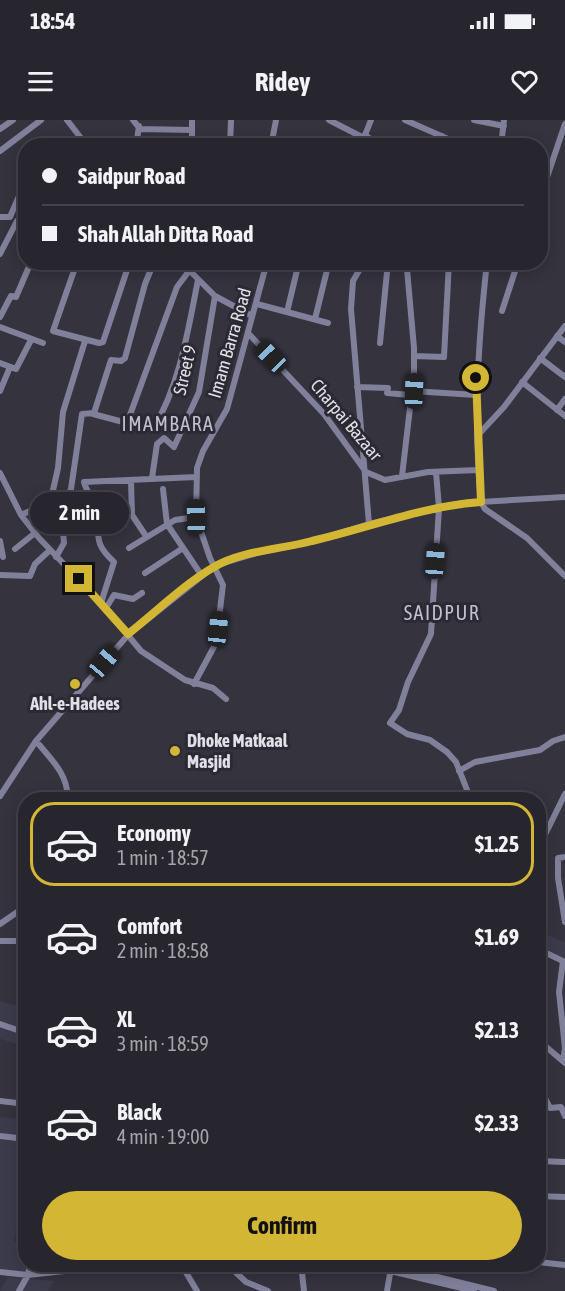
<!DOCTYPE html>
<html lang="en">
<head>
<meta charset="utf-8">
<style>
  body { margin:0; font-family:"Asap Condensed",sans-serif; background:#33323a; color:#f1f3f6; height:100vh; display:flex; flex-direction:column; font-size:22px; white-space:nowrap }
  * { box-sizing:border-box; margin:0 }
  p { font-size:20px; color:#a4a5aa }
  .icon { flex:none; width:33px; height:33px; fill:none; stroke:currentColor; stroke-width:2; stroke-linecap:round; stroke-linejoin:round }
  .map { position:relative; flex:1; overflow:hidden }
  .side { position:absolute; left:18px; top:672px; width:528px; height:480px; display:flex; flex-direction:column; background:#27262e; border-radius:24px; box-shadow:0 3px 15px #0003,0 0 0 2px #43434a }
  .side>* { flex:none }
  .banner { position:absolute; left:18px; top:18px; width:530px; height:132px; border-radius:24px; box-shadow:0 3px 15px #0003,0 0 0 2px #43434a; display:grid; align-content:center; height:132px; padding:0 24px; background:#27262e }
  .end { position:absolute; width:27px; height:27px; margin:-14px; border:8px solid #d4b635; background:#111; box-shadow:0 0 0 3px #111 }
  .from { border-radius:50% }
  .bubble { position:absolute; height:42px; border-radius:21px; background:#27262e; box-shadow:0 3px 15px #0003,0 0 0 2px #43434a; font-size:20px; font-weight:700; line-height:42px; text-align:center }
  .car { position:absolute; width:18px; height:36px; margin:-18px -9px; border-radius:8px; box-shadow:0 0 4px 2px #0007; background:linear-gradient(#222 24%,#8ab4d8 0 40%,#222 0 76%,#8ab4d8 0 86%,#222 0) }
  .banner b { display:flex; align-items:center; gap:21px; height:57px; font-size:22px }
  .banner b+b { border-top:2px solid #43434a }
  .banner i { width:15px; height:15px; background:#f1f3f6 }
  ul { padding:10px 0 0; list-style:none }
  li { display:flex; align-items:center; gap:18px; height:84px; margin:0 12px 9px; padding:0 12px; border:3px solid transparent; border-radius:24px }
  li div { flex:1 }
  li b { display:block; font-size:22px }
  li em { font-style:normal; font-weight:700 }
  li.selected { border-color:#d4b635 }
  li>.icon { width:54px; height:54px; stroke-width:1.5 }
  .primary-button { display:flex; gap:12px; margin-top:auto; padding:12px 24px }
  .primary-button a { flex:1; height:69px; border-radius:36px; background:#d4b635; color:#111; font-size:24px; font-weight:700; line-height:69px; text-align:center }
  .status { display:flex; justify-content:space-between; align-items:center; height:42px; padding:0 30px; background:#27262e; direction:ltr }
  .status svg { height:16px; fill:currentColor }
  header { display:flex; justify-content:space-between; align-items:center; height:78px; padding:0 24px; background:#27262e; font-size:27px; font-weight:700 }
  .map>svg:first-child { display:block }
  .built { fill:#3c3b4c }
  .lines { fill:none; stroke-linecap:round; stroke-linejoin:round }
  .minor { stroke:#81809b; stroke-width:6 }
  .route { stroke:#d4b635; stroke-width:8 }
  .poi-dot { fill:#d4b635; stroke:#2a2934; stroke-width:2 }
  .labels { text-anchor:middle; stroke-width:6; stroke-linejoin:round; paint-order:stroke }
  .street-label { font-size:18px; fill:#e0e0e7; stroke:#2a2934 }
  .poi-label { font-size:18px; font-weight:bold; fill:#e0e0e7; stroke:#2a2934 }
  .neighbourhood-label { font-size:20px; letter-spacing:1.5px; fill:#c0c0ce; stroke:#2a2934 }
</style>
</head>
<body>
<div class="status"><b>18:54</b><svg viewBox="0 0 49 12"><path d="M0 12V9h3v3zM5 12V6h3v6zM10 12V3h3v9zM15 12V0h3v12zM26 1h20v11H26zM47 4h2v5h-2z"/></svg></div>
<header><svg class="icon" aria-label="menu" viewBox="0 0 24 24"><path d="M4 6h16M4 12h16M4 18h16"/></svg>Ridey<svg class="icon" aria-label="heart" viewBox="0 0 24 24"><path d="M12 20l-8-8c-3-5 5-10 8-4 3-6 11-1 8 4z"/></svg></header>
<div class="map">
<svg width="565" height="1171" viewBox="0 0 565 1171">
  <rect width="100%" height="100%" fill="#34333e"/>
  <path class="built" d="M539 810 565 823V839L539 825Z
    M0 881 25 888V926L0 919Z
    M0 997 25 1000V1055L14 1121 25 1123 26 1144 129 1145 28 1155 0 1152Z
    M8 1157 54 1161 48 1171H0Z"/>
  <g class="lines">
    <path class="minor" d="M67 0 87 26
      M133 0 140 9 192 10
      M329 0 362 17 365 15
      M371 0 365 15 380 26
      M405 0 464 26
      M474 0 504 6
      M0 9 13 0
      M56 26 57 24
      M130 26 137 20 139 6
      M192 26V0
      M230 26 231 0
      M271 26 276 0
      M437 26 442 16
      M501 26 504 0
      M0 31 41 0
      M540 78 565 4
      M1 97H10L26 60
      M0 134 17 101
      M77 142 53 211 99 223 103 222 128 147
      M181 142 215 176 252 196
      M350 142 361 147
      M364 142 353 161 351 189 369 404
      M424 142V145
      M487 142C478 223 473 301 481 382L485 389 527 418 565 456
      M407 149 414 228V271
      M257 184 328 203
      M502 191 518 142
      M287 192 299 142
      M0 197 11 176 16 177 31 142
      M315 199 329 142
      M0 207 43 223
      M248 213 324 294 366 352 385 360 428 352 478 350
      M557 216 565 222
      M380 223 388 142
      M414 236 444 237 449 142
      M540 238 565 257
      M0 243 16 249 31 220
      M522 262 565 296
      M357 267 388 268 387 273 410 275
      M0 271 10 247
      M557 290 565 279
      M93 294 127 303 177 167 189 151V142
      M125 303 153 309C180 265 188 210 198 160
      M479 314 504 287 565 206
      M436 352 439 388 431 514 408 562 399 590 390 603 407 614 430 620 447 632 456 642 471 680
      M0 353 21 395 39 418 102 484 141 531 185 560 213 568 226 579
      M402 356 412 271 476 275
      M152 358 157 324 164 318 174 327 199 272 215 176
      M131 360 132 395 146 416
      M163 369 167 404 202 456
      M51 379 58 348 63 292 85 221
      M96 391 132 389
      M21 395 69 373 71 369 82 294 94 293 111 240 121 241 125 238 145 164 154 142
      M0 421 3 437
      M129 428 175 400 196 397
      M15 429 35 413
      M56 437 64 423 60 376
      M145 453 183 428
      M0 455 30 456 35 444 50 430
      M101 483 114 442C93 423 100 417 96 391 94 379 87 373 84 362L196 357
      M106 488 114 475 133 479 142 473
      M194 564 216 523 223 465 210 438 196 397 197 348 203 331 227 289 267 142
      M36 621C50 638 70 656 67 680
      M459 651 475 642 540 630 553 621 565 617
      M0 676 36 621 128 515 216 445 253 434 313 421 369 404 463 383 565 377
      M538 729 565 674
      M565 737 558 738V758L565 802
      M0 804 26 786
      M0 821H26
      M538 829 565 842
      M0 904 26 913
      M538 920 565 943
      M538 935 544 925
      M563 941 565 928 559 872 563 841
      M538 964 550 988 561 987 565 996
      M0 981 26 984
      M0 1016 26 1019
      M538 1041 565 1042
      M538 1076 565 1077
      M538 1142 565 1145
      M181 1144 197 1171
      M227 1144 246 1162 268 1171
      M301 1144 304 1171
      M361 1144 474 1171
      M385 1144 494 1171
      M0 1152 28 1155 128 1144
      M19 1171 28 1155 30 1144
      M387 1171 391 1148"/>
  </g>
  <g class="lines">
    <path class="route" d="M79 459 128 514C156 492 183 465 214 447 240 431 282 429 312 421 368 408 423 386 481 382L476 258"/>
  </g>
  <g class="poi-dot">
    <circle cx="75" cy="564" r="6"/>
    <circle cx="175" cy="631" r="6"/>
  </g>
  <g class="labels">
    <g class="street-label">
      <text transform="translate(230 223) rotate(-74)" y="6">Imam Barra Road</text>
      <text transform="translate(185 250) rotate(-77)" y="6">Street 9</text>
      <text transform="translate(346 300) rotate(50)" y="6">Charpai Bazaar</text>
    </g>
    <g class="poi-label">
      <text x="75" y="590">Ahl-e-Hadees</text>
      <text x="187" y="627" text-anchor="start">Dhoke Matkaal<tspan x="187" dy="21">Masjid</tspan></text>
    </g>
    <g class="neighbourhood-label">
      <text x="168" y="311">IMAMBARA</text>
      <text x="442" y="500">SAIDPUR</text>
    </g>
  </g>
</svg>
<i class="end from" style="left:476px;top:258px"></i>
<i class="end" style="left:79px;top:459px"></i>
<div class="bubble" style="left:30px;top:372px;width:99px">2 min</div>
<i class="car" style="left:271px;top:237px;rotate:316deg"></i>
<i class="car" style="left:414px;top:271px;rotate:2deg"></i>
<i class="car" style="left:196px;top:397px;rotate:359deg"></i>
<i class="car" style="left:435px;top:441px;rotate:4deg"></i>
<i class="car" style="left:218px;top:509px;rotate:6deg"></i>
<i class="car" style="left:104px;top:542px;rotate:40deg"></i>
<div class="banner">
<b><i class="from"></i>Saidpur Road</b>
<b><i></i>Shah Allah Ditta Road</b>
</div>
<section class="side">
<ul>
<li class="selected"><svg class="icon" aria-label="car" viewBox="0 0 24 24"><path d="M5 17H2v-5l4-1 3-4h7l3 4 3 1v5h-3M9 17h6M6 11h13"/><circle cx="7" cy="17" r="2"/><circle cx="17" cy="17" r="2"/></svg><div><b>Economy</b><p>1 min · 18:57</p></div><em>$1.25</em></li>
<li><svg class="icon" aria-label="car" viewBox="0 0 24 24"><path d="M5 17H2v-5l4-1 3-4h7l3 4 3 1v5h-3M9 17h6M6 11h13"/><circle cx="7" cy="17" r="2"/><circle cx="17" cy="17" r="2"/></svg><div><b>Comfort</b><p>2 min · 18:58</p></div><em>$1.69</em></li>
<li><svg class="icon" aria-label="car" viewBox="0 0 24 24"><path d="M5 17H2v-5l4-1 3-4h7l3 4 3 1v5h-3M9 17h6M6 11h13"/><circle cx="7" cy="17" r="2"/><circle cx="17" cy="17" r="2"/></svg><div><b>XL</b><p>3 min · 18:59</p></div><em>$2.13</em></li>
<li><svg class="icon" aria-label="car" viewBox="0 0 24 24"><path d="M5 17H2v-5l4-1 3-4h7l3 4 3 1v5h-3M9 17h6M6 11h13"/><circle cx="7" cy="17" r="2"/><circle cx="17" cy="17" r="2"/></svg><div><b>Black</b><p>4 min · 19:00</p></div><em>$2.33</em></li>
</ul>
<div class="primary-button"><a>Confirm</a></div>
</section>
</div>
</body>
</html>
